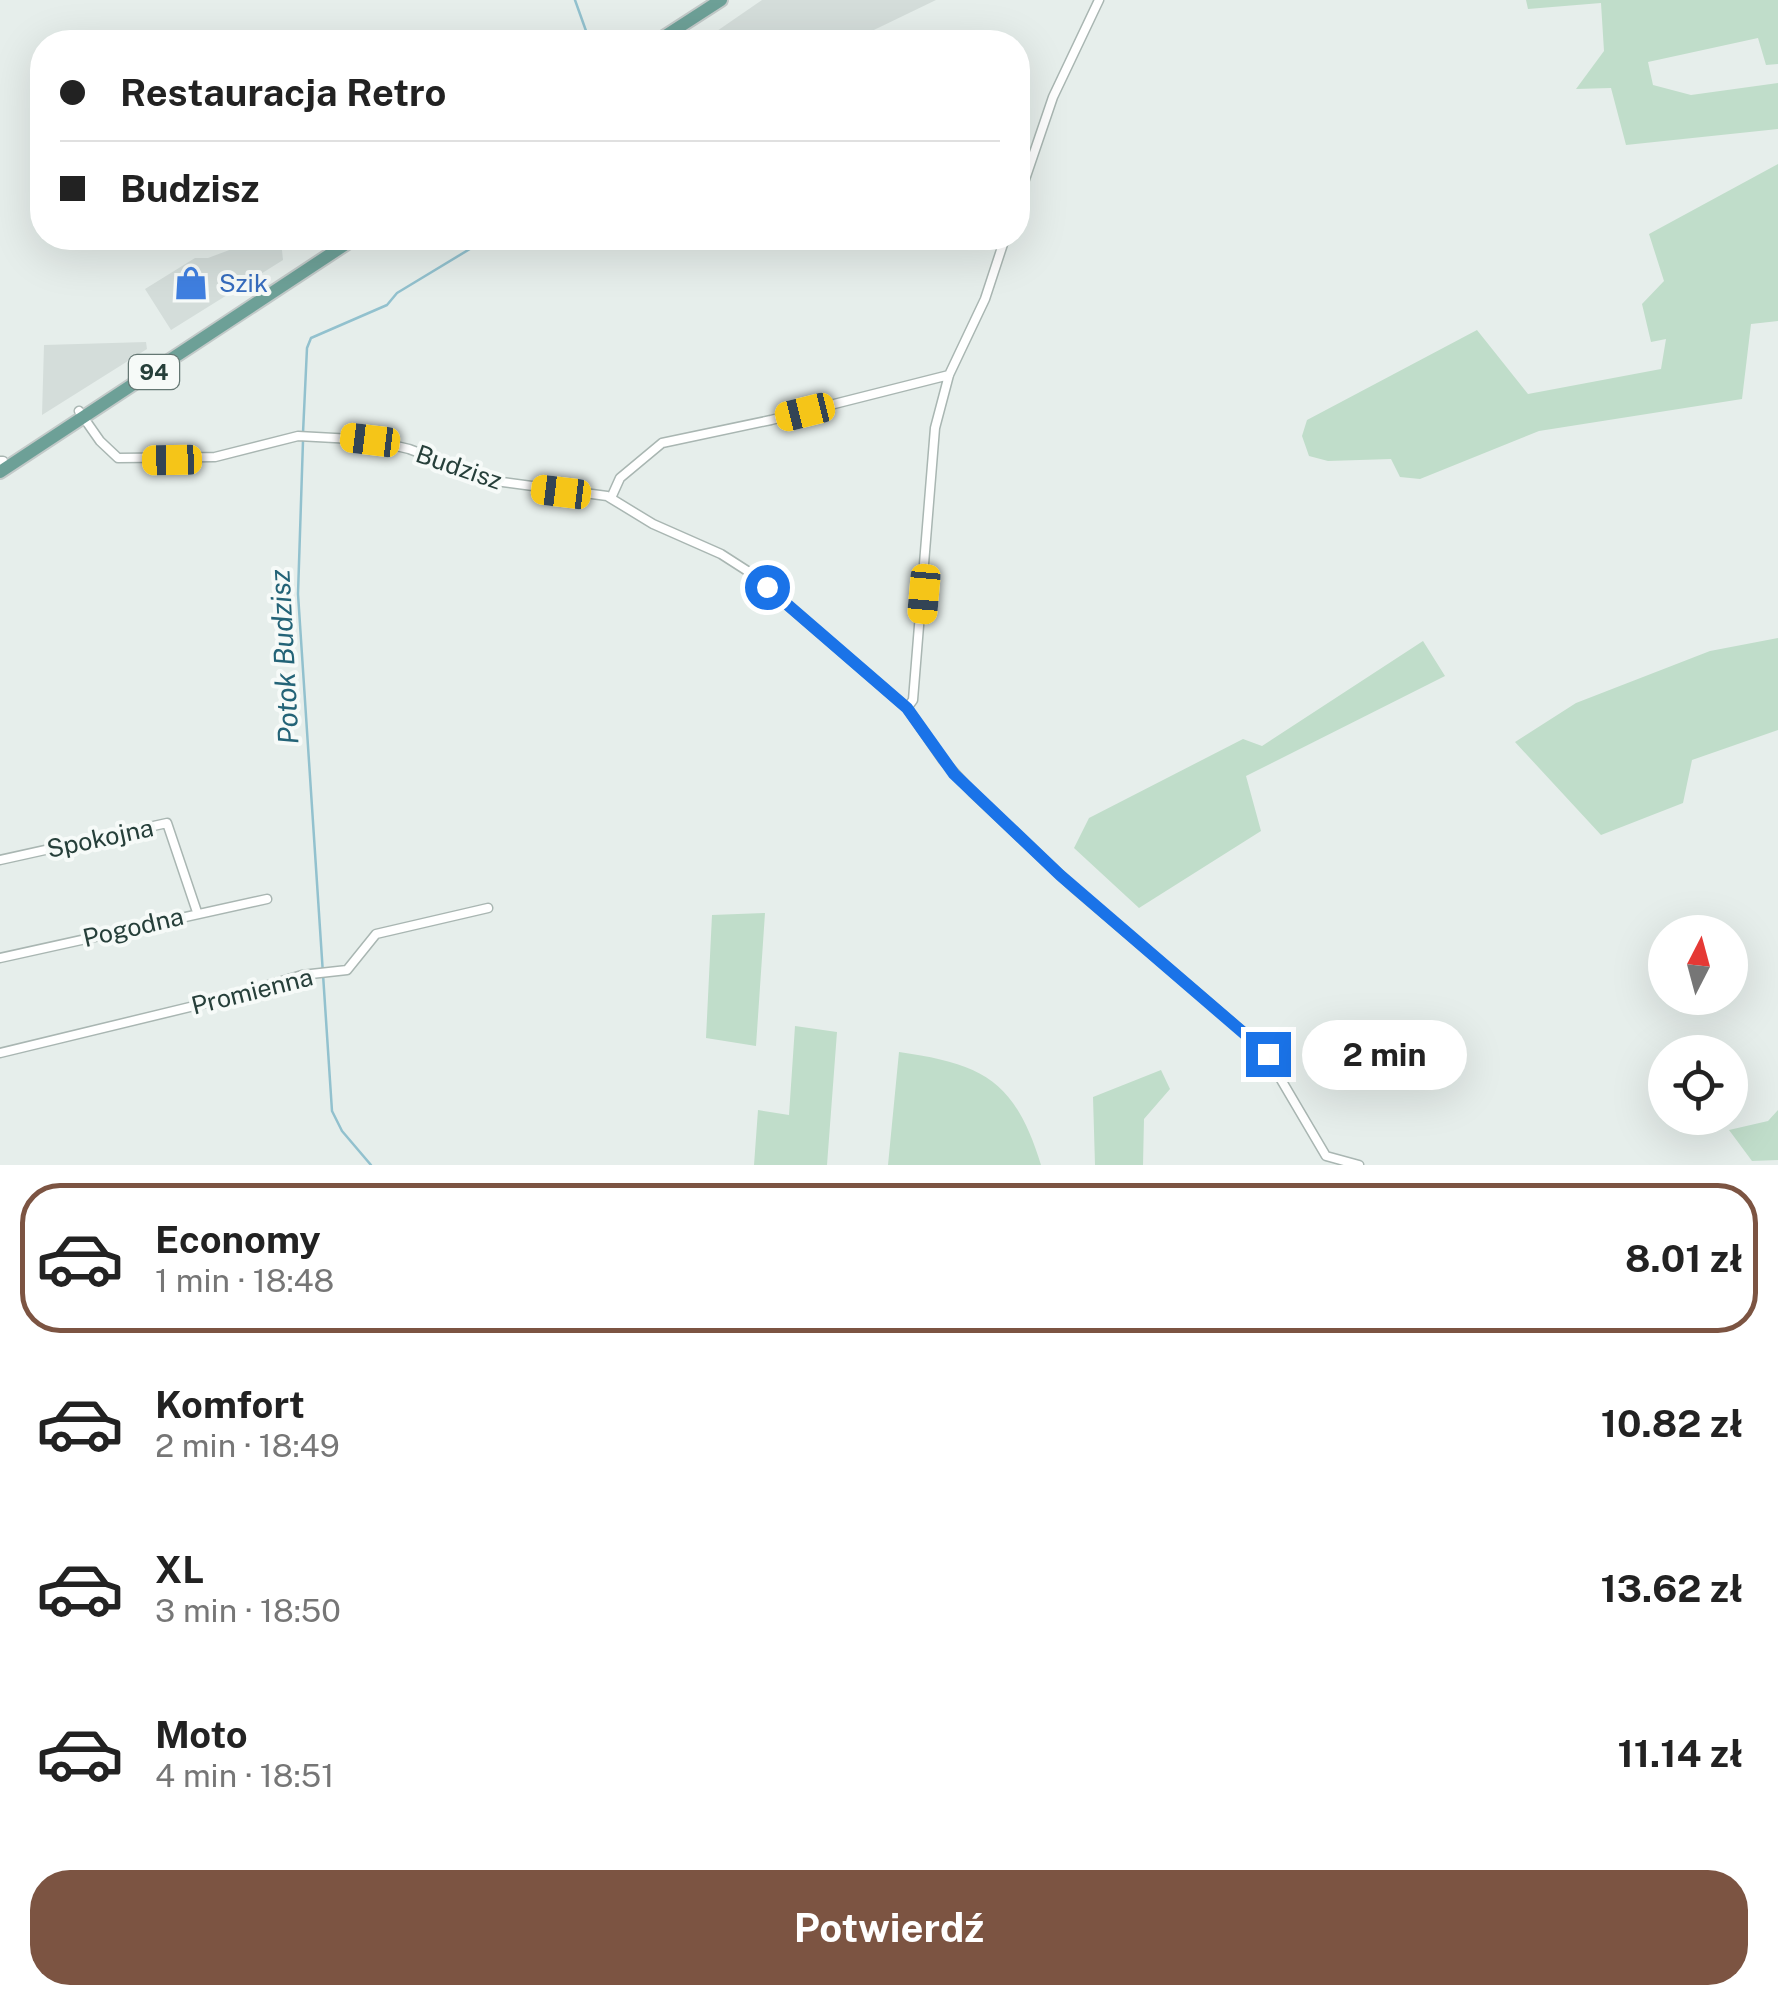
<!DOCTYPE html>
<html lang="pl">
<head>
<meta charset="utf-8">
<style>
  body { margin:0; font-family:"Public Sans",sans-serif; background:#f6f6f6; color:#222; height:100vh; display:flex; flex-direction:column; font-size:38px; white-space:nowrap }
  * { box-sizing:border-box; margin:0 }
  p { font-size:32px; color:#767676 }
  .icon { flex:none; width:55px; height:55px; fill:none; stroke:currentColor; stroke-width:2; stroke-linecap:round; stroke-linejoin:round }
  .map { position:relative; height:1165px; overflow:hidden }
  .panel { display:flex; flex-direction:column; background:#fff; flex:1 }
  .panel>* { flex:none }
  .hud { position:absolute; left:30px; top:30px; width:1000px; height:220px; border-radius:40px; box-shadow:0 10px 40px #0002; display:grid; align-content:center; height:220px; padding:0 30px; background:#fff }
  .needle { width:65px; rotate:6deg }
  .tools { position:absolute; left:1648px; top:915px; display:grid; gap:20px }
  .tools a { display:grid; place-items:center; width:100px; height:100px; border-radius:50%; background:#fff; box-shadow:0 10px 40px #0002; font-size:50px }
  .end { position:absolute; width:45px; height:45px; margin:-22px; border:12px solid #1a73e8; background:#fff; box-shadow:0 0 0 5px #fff }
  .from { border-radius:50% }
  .bubble { position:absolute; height:70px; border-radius:35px; background:#fff; box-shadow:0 10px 40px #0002; font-size:32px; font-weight:700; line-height:70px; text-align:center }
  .car { position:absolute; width:30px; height:60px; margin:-30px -15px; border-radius:12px; box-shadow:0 0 8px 2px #0007; background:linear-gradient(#f5c518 24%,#345 0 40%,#f5c518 0 76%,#345 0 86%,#f5c518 0) }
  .hud b { display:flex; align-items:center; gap:35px; height:95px; font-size:38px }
  .hud b+b { border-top:2px solid #e0e0e0 }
  .hud i { width:25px; height:25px; background:#222 }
  ul { padding:18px 0 0; list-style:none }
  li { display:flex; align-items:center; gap:30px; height:150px; margin:0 20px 15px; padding:0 10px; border:5px solid transparent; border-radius:40px }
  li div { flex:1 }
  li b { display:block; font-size:38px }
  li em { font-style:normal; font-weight:700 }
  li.active { border-color:#7c5442 }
  li>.icon { width:90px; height:90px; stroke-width:1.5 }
  .cta { display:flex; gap:20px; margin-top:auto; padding:20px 30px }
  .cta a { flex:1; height:115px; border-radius:40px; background:#7c5442; color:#fff; font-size:40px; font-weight:700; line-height:115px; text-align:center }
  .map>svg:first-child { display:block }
  .built { fill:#d4ddda }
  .green { fill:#c0ddca }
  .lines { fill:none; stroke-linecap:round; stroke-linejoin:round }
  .stream { stroke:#92c1ce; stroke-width:2.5 }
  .minor-casing { stroke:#a9b6b2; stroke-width:11 }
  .primary-casing { stroke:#c2c9c8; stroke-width:16 }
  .minor { stroke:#fff; stroke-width:8 }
  .primary { stroke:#6da097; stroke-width:12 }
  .route { stroke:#1a73e8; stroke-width:12 }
  .labels { text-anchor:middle; stroke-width:8; stroke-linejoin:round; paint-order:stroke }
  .shield { fill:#f6faf8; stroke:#647773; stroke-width:2.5 }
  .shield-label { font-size:22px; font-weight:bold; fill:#263f3a }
  .shop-label { font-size:25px; fill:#366cbe; stroke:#f6faf8; text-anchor:start }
  .street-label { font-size:25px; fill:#263f3a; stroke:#f6faf8 }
  .water-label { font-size:28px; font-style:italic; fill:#236377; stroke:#f6faf8 }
</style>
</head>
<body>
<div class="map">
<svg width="1778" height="1165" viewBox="0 0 1778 1165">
  <rect width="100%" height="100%" fill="#e6eeeb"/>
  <path class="built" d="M762 0H936L849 42H701Z
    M281 241 283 260 171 330 145 289 195 258H208L248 243Z
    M146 342 147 349 42 415 44 345Z"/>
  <path class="green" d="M1526 0H1778V64L1766 65 1758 38 1648 62 1653 85 1691 95 1778 83V129L1626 145 1611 88 1576 89 1604 51 1601 3 1528 9Z
    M1778 164V321L1751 324 1742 399 1539 431 1420 479 1400 477 1391 459 1328 461 1309 456 1302 436 1307 420 1477 330 1528 394 1661 369 1666 339 1651 342 1642 304 1664 281 1649 234Z
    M1778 638V730L1692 760 1683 803 1601 835 1515 742 1576 703 1710 651Z
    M1423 641 1445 676 1246 776 1261 831 1139 908 1074 848 1089 818 1243 739 1262 746Z
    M765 913 756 1046 706 1038 712 915Z
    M795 1026 837 1032 827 1165H754L758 1110 789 1115Z
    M899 1052C983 1064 1015 1080 1041 1165H888Z
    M1161 1070 1170 1089 1144 1119 1143 1165H1095L1093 1097Z
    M1778 1110V1160L1752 1161 1729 1130 1768 1121Z"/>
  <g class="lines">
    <path class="stream" d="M575 0 590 42
      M303 433 307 348 311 338 387 305 397 293 488 238
      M303 441 298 594 332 1111 342 1131 371 1165"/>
    <g class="minor-casing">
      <path id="minor" d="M1018 200 1053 97 1099 0
        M79 411 100 441 118 458 215 457 298 436 371 440 409 449 495 481 607 496 653 524 721 554 749 572 907 708 943 760 973 793 1073 887 1263 1049 1326 1156 1359 1165
        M0 461H3
        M611 498 620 478 662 443 771 420 949 375
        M907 708 913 700 935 428 949 375 985 299 1005 238
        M0 860 167 823 197 912
        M0 958 267 899
        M0 1053 223 999 302 975 347 970 376 934 488 908"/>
    </g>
    <g class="primary-casing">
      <path id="primary" d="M656 42 721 0
        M0 472 355 238"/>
    </g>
    <use href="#minor" class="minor"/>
    <use href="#primary" class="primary"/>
  </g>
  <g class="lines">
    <path class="route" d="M767 587 907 708 954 774 1060 875 1268 1054"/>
  </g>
  <defs>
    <g id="shop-bare" transform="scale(2.7)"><path d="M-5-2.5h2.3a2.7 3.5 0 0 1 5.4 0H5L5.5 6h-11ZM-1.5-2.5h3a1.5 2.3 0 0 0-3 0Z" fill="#3f7fe0" stroke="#f6faf8" stroke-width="2.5" paint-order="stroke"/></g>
  </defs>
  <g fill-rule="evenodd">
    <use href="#shop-bare" x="191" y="283"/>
  </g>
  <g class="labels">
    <rect class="shield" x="129" y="355" width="50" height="34" rx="8"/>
    <g class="shield-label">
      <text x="154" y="380">94</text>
    </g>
    <g class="shop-label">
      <text x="219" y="292">Szik</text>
    </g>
    <g class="street-label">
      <text transform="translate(459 467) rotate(19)" y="9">Budzisz</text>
      <text transform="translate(100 838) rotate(-12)" y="9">Spokojna</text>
      <text transform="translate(133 927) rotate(-13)" y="9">Pogodna</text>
      <text transform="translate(252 991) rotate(-14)" y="9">Promienna</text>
    </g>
    <g class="water-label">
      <text transform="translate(284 657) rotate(-93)" y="10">Potok Budzisz</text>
    </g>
  </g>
</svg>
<div class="tools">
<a><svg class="needle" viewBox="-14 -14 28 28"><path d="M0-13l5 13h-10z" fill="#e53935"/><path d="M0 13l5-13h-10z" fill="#767676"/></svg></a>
<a><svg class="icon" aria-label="locate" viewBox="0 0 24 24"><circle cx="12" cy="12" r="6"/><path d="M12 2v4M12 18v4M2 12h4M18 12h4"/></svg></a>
</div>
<i class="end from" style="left:767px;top:587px"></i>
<i class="end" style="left:1268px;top:1054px"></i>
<div class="bubble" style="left:1302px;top:1020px;width:165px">2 min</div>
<i class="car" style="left:805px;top:412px;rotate:256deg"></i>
<i class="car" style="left:370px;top:440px;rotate:277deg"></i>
<i class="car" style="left:172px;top:460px;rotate:269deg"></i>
<i class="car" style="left:561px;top:492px;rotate:277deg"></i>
<i class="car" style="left:924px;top:594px;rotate:185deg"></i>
<div class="hud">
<b><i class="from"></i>Restauracja Retro</b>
<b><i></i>Budzisz</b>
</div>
</div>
<section class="panel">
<ul>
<li class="active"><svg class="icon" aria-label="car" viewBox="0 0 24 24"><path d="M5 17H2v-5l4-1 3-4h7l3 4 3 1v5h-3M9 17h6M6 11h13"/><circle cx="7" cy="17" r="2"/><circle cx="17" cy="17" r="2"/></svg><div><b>Economy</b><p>1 min · 18:48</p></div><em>8.01 zł</em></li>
<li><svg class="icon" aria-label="car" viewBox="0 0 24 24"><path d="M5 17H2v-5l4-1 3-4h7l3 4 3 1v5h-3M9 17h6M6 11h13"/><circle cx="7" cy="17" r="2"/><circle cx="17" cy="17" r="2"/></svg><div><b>Komfort</b><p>2 min · 18:49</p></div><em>10.82 zł</em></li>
<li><svg class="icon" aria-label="car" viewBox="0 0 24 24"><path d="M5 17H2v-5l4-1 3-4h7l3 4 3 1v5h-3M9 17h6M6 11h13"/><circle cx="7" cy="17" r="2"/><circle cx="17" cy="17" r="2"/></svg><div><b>XL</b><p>3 min · 18:50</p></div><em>13.62 zł</em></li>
<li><svg class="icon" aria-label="car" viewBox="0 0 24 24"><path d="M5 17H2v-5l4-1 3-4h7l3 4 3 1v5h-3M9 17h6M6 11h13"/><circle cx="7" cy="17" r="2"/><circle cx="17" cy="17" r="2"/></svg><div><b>Moto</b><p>4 min · 18:51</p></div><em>11.14 zł</em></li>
</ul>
<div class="cta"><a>Potwierdź</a></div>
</section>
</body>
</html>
